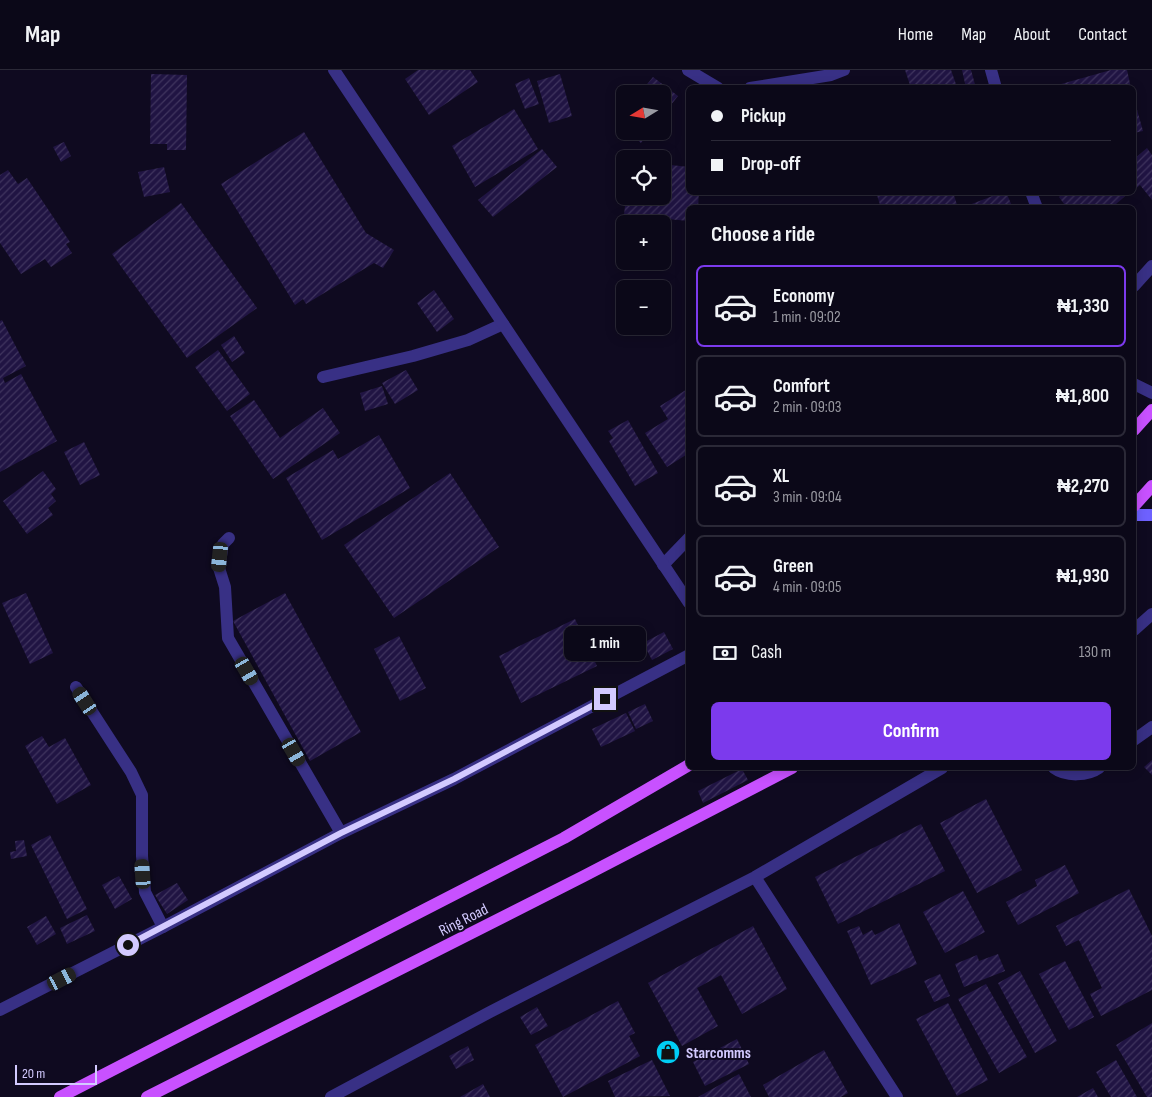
<!DOCTYPE html>
<html lang="en">
<head>
<meta charset="utf-8">
<style>
  body { margin:0; font-family:"Sofia Sans Condensed",sans-serif; background:#141121; color:#f1f3f6; height:100vh; display:flex; flex-direction:column; font-size:19px; white-space:nowrap }
  * { box-sizing:border-box; margin:0 }
  p { font-size:16px; color:#9a9aa2 }
  .icon { flex:none; width:28px; height:28px; fill:none; stroke:currentColor; stroke-width:2; stroke-linecap:round; stroke-linejoin:round }
  .map { position:relative; flex:1; overflow:hidden }
  .details { position:absolute; left:686px; top:135px; width:450px; height:565px; display:flex; flex-direction:column; background:#0b0818; border-radius:8px; box-shadow:0 2px 12px #0003,0 0 0 1px #2b2937 }
  .details>* { flex:none }
  .guide { position:absolute; left:686px; top:15px; width:450px; height:110px; border-radius:8px; box-shadow:0 2px 12px #0003,0 0 0 1px #2b2937; display:grid; align-content:center; height:110px; padding:0 25px; background:#0b0818 }
  .needle { width:32px; rotate:259deg }
  .buttons { position:absolute; left:616px; top:15px; display:grid; gap:10px }
  .buttons a { display:grid; place-items:center; width:55px; height:55px; border-radius:8px; background:#0b0818; box-shadow:0 2px 12px #0003,0 0 0 1px #2b2937; font-size:25px }
  .scale { position:absolute; left:15px; bottom:12px; width:82px; box-sizing:border-box; padding-left:5px; border:2px solid #d3caff; border-top:0; font-size:14px; line-height:18px; white-space:nowrap; color:#d3caff; -webkit-text-stroke:4px #0f0a20; paint-order:stroke }
  .end { position:absolute; width:22px; height:22px; margin:-11px; border:6px solid #d3caff; background:#111; box-shadow:0 0 0 2px #111 }
  .from { border-radius:50% }
  .bubble { position:absolute; height:35px; border-radius:8px; background:#0b0818; box-shadow:0 2px 12px #0003,0 0 0 1px #2b2937; font-size:16px; font-weight:700; line-height:35px; text-align:center }
  .car { position:absolute; width:15px; height:30px; margin:-15px -8px; border-radius:6px; box-shadow:0 0 4px 1px #0007; background:linear-gradient(#222 24%,#8ab4d8 0 40%,#222 0 76%,#8ab4d8 0 86%,#222 0) }
  .guide b { display:flex; align-items:center; gap:18px; height:48px; font-size:19px }
  .guide b+b { border-top:1px solid #2b2937 }
  .guide i { width:12px; height:12px; background:#f1f3f6 }
  ul { padding:0; list-style:none }
  li { display:flex; align-items:center; gap:15px; height:82px; margin:0 10px 8px; padding:0 15px; border:2px solid #2b2937; border-radius:8px }
  li div { flex:1 }
  li b { display:block; font-size:19px }
  li em { font-style:normal; font-weight:700 }
  li.on { border-color:#7c3aed }
  li>.icon { width:45px; height:45px; stroke-width:1.5 }
  h2 { padding:0 25px; font-size:22px; line-height:60px }
  .pay { display:flex; align-items:center; gap:12px; height:55px; padding:0 25px; font-size:19px }
  .pay p { margin-inline-start:auto }
  .cta { display:flex; gap:10px; margin-top:auto; padding:10px 25px }
  .cta a { flex:1; height:58px; border-radius:8px; background:#7c3aed; color:#fff; font-size:20px; font-weight:700; line-height:58px; text-align:center }
  header { display:flex; align-items:center; gap:30px; box-sizing:border-box; height:70px; padding:0 25px; background:#0b0818; border-bottom:1px solid #2b2937 }
  header strong { font-size:24px }
  nav { display:flex; gap:28px; margin-inline-start:auto; font-size:18px }
  .map>svg:first-child { display:block }
  .building { fill:url(#building-hatch) }
  .lines { fill:none; stroke-linecap:round; stroke-linejoin:round }
  .lane { stroke:#383085; stroke-width:12 }
  .street { stroke:#383085; stroke-width:12 }
  .secondary { stroke:#6e61ff; stroke-width:12 }
  .primary { stroke:#c851ff; stroke-width:12 }
  .route { stroke:#d3caff; stroke-width:6 }
  .labels { text-anchor:middle; stroke-width:4; stroke-linejoin:round; paint-order:stroke }
  .street-label { font-size:16px; fill:#d3caff; stroke:#0f0a20 }
  .poi-label { font-size:16px; font-weight:bold; fill:#d3caff; stroke:#0f0a20; text-anchor:start }
</style>
</head>
<body>
<header>
<strong>Map</strong>
<nav><a>Home</a><a>Map</a><a>About</a><a>Contact</a></nav>
</header>
<div class="map">
<svg width="1152" height="1027" viewBox="0 0 1152 1027">
  <defs>
    <pattern id="building-hatch" width="6" height="6" patternUnits="userSpaceOnUse" patternTransform="scale(1.25)"><rect width="6" height="6" fill="#201443"/><path d="M-1 1l2-2M0 6l6-6M5 7l2-2" fill="none" stroke="#40355f"/></pattern>
  </defs>
  <rect width="100%" height="100%" fill="#0f0a20"/>
  <path class="building" d="M418 0H470L478 12 429 45 405 9Z
    M905 0H951L957 17 911 18Z
    M962 0H971L976 18H966Z
    M1111 0H1127L1131 18H1047Z
    M151 4 187 5 186 80H167V74H150Z
    M560 4 572 46 549 53 537 11Z
    M653 7 678 26 662 46V24H639Z
    M529 8 539 34 525 39 515 14Z
    M1134 29 1143 61 1134 63Z
    M514 39 538 79 475 117 452 76Z
    M625 42V60L616 53Z
    M627 61H650L641 73Z
    M304 62 366 163 394 180 383 198 374 193 306 234 303 229 295 235 221 114Z
    M64 72 71 86 61 92 53 77Z
    M1147 78 1152 85V130L1140 115 1134 120V89Z
    M542 79 557 97 493 147 478 130Z
    M662 94 689 97V122H699L698 138H689V151L624 145 626 126H662Z
    M164 97 170 122 144 127 138 102Z
    M8 100 18 114 27 108 70 172 66 174 72 183 51 197 45 189 21 204 0 173V105Z
    M876 122H953L958 138H881Z
    M1003 122H1006L1012 136 970 138 969 135Z
    M1065 122H1130L1116 134 1118 138H1067L1059 127Z
    M181 133 257 238 187 288 112 184Z
    M434 220 454 249 437 262 417 233Z
    M2 250 26 296 3 308 5 313 21 304 57 371 0 402V251Z
    M234 266 245 283 232 292 221 275Z
    M218 280 250 324 227 341 195 297Z
    M406 300 418 320 395 334 382 313Z
    M382 316 388 334 365 341 360 323Z
    M689 318V383L667 397 645 363 668 349 660 336Z
    M254 330 280 368 323 338 340 363 273 409 230 346Z
    M628 350 658 403 635 416 609 371 613 368 608 361Z
    M379 365 410 418 322 470 286 408 333 380 338 389Z
    M84 372 100 405 80 415 64 382Z
    M43 401 56 419 51 424 56 431 48 438 53 445 27 464 3 431Z
    M450 403 499 477 394 548 344 475Z
    M26 523 53 583 30 594 2 533Z
    M285 523 361 662 310 691 233 551Z
    M575 549 597 596 521 633 499 586Z
    M664 562 673 579 652 590 643 573Z
    M399 566 426 618 400 631 374 579Z
    M645 634 653 651 636 659 628 642Z
    M626 643 635 661 601 677 592 659Z
    M42 666 49 677 65 668 91 715 57 734 25 676Z
    M1152 690V705L1144 697Z
    M742 699 748 710 703 733 698 721Z
    M986 729 1022 800 977 823 940 753Z
    M921 754 945 801 838 854 815 807Z
    M50 765 87 839 67 849 31 775Z
    M24 770 27 786 11 789 10 782 16 781 15 771Z
    M1065 795 1079 823 1018 855 1006 832 1037 816 1035 810Z
    M119 806 132 829 115 839 102 815Z
    M177 813 188 830 167 844 155 825Z
    M1129 819 1152 866V920L1101 946 1090 924 1102 918 1079 870 1066 876 1056 856Z
    M963 821 985 862 945 883 923 842Z
    M87 845 95 861 67 874 60 858Z
    M46 846 56 864 37 875 27 857Z
    M899 853 917 894 871 915 847 861 859 856 863 865 872 860 875 865Z
    M753 856 787 919 742 944 721 905 697 918 718 956 682 976 648 913Z
    M998 884 1005 901 964 917 955 894 977 885 979 891Z
    M1065 891 1094 947 1069 960 1039 904Z
    M1020 901 1057 971 1035 983 998 913Z
    M940 904 950 926 934 932 924 911Z
    M986 914 1027 987 999 1003 958 929Z
    M618 931 635 963 629 966 640 986 563 1027 535 975Z
    M948 933 988 1010 957 1026 916 949Z
    M537 937 548 956 531 965 520 947Z
    M1152 953V1027H1147L1116 975Z
    M737 969 749 994 705 1016 693 992Z
    M468 976 474 990 456 999 449 986Z
    M824 980 848 1023 841 1027H769L763 1015Z
    M652 990 670 1026 615 1027 608 1011Z
    M1116 990 1137 1027H1111L1096 1002Z
    M739 1004 751 1027H698Z
    M483 1014 490 1027H460Z
    M1093 1018 1098 1027H1077Z"/>
  <g class="lines">
    <path class="lane" d="M323 307 413 286 468 270 503 254
      M229 468 223 474 219 498 225 517 228 568 341 763
      M663 495 689 468
      M76 617 131 702 142 725V786L145 822 163 857
      M1134 670 1152 657
      M1054 698C1066 707 1088 706 1099 698"/>
    <path class="street" d="M334 0 689 533
      M688 0 718 18
      M991 0 996 18
      M750 18 831 5 844 0
      M1031 122 1037 138
      M1134 216 1152 196
      M1134 314 1152 323
      M1134 560 1152 544
      M755 807 897 1027
      M0 940 163 857 341 763 454 709 689 585
      M331 1027 490 942 755 807 942 698"/>
    <path class="secondary" d="M1134 445H1152"/>
    <path class="primary" d="M1134 360 1152 340
      M1134 436 1152 416
      M60 1027 564 768 689 695
      M147 1027 584 806 792 698"/>
  </g>
  <g class="lines">
    <path class="route" d="M128 875 341 763 454 709 605 629"/>
  </g>
  <defs>
    <g id="shop-disc" transform="scale(1.25)"><circle r="9.5" fill="#00cef5" stroke="#0f0a20"/><path d="M-5-2.5h2.3a2.7 3.5 0 0 1 5.4 0H5L5.5 6h-11ZM-1.5-2.5h3a1.5 2.3 0 0 0-3 0Z" fill="#111"/></g>
  </defs>
  <g fill-rule="evenodd">
    <use href="#shop-disc" x="668" y="982"/>
  </g>
  <g class="labels">
    <g class="street-label">
      <text transform="translate(463 849) rotate(-27)" y="6">Ring Road</text>
    </g>
    <g class="poi-label">
      <text x="686" y="988">Starcomms</text>
    </g>
  </g>
</svg>
<div class="buttons">
<a><svg class="needle" viewBox="-14 -14 28 28"><path d="M0-13l5 13h-10z" fill="#e53935"/><path d="M0 13l5-13h-10z" fill="#9a9aa2"/></svg></a>
<a><svg class="icon" aria-label="locate" viewBox="0 0 24 24"><circle cx="12" cy="12" r="6"/><path d="M12 2v4M12 18v4M2 12h4M18 12h4"/></svg></a>
<a>+</a>
<a>−</a>
</div>
<div class="scale">20 m</div>
<i class="end from" style="left:128px;top:875px"></i>
<i class="end" style="left:605px;top:629px"></i>
<div class="bubble" style="left:564px;top:556px;width:82px">1 min</div>
<i class="car" style="left:220px;top:487px;rotate:186deg"></i>
<i class="car" style="left:247px;top:601px;rotate:150deg"></i>
<i class="car" style="left:85px;top:631px;rotate:327deg"></i>
<i class="car" style="left:294px;top:682px;rotate:150deg"></i>
<i class="car" style="left:143px;top:804px;rotate:356deg"></i>
<i class="car" style="left:62px;top:909px;rotate:63deg"></i>
<div class="guide">
<b><i class="from"></i>Pickup</b>
<b><i></i>Drop-off</b>
</div>
<section class="details">
<h2>Choose a ride</h2>
<ul>
<li class="on"><svg class="icon" aria-label="car" viewBox="0 0 24 24"><path d="M5 17H2v-5l4-1 3-4h7l3 4 3 1v5h-3M9 17h6M6 11h13"/><circle cx="7" cy="17" r="2"/><circle cx="17" cy="17" r="2"/></svg><div><b>Economy</b><p>1 min · 09:02</p></div><em>₦1,330</em></li>
<li><svg class="icon" aria-label="car" viewBox="0 0 24 24"><path d="M5 17H2v-5l4-1 3-4h7l3 4 3 1v5h-3M9 17h6M6 11h13"/><circle cx="7" cy="17" r="2"/><circle cx="17" cy="17" r="2"/></svg><div><b>Comfort</b><p>2 min · 09:03</p></div><em>₦1,800</em></li>
<li><svg class="icon" aria-label="car" viewBox="0 0 24 24"><path d="M5 17H2v-5l4-1 3-4h7l3 4 3 1v5h-3M9 17h6M6 11h13"/><circle cx="7" cy="17" r="2"/><circle cx="17" cy="17" r="2"/></svg><div><b>XL</b><p>3 min · 09:04</p></div><em>₦2,270</em></li>
<li><svg class="icon" aria-label="car" viewBox="0 0 24 24"><path d="M5 17H2v-5l4-1 3-4h7l3 4 3 1v5h-3M9 17h6M6 11h13"/><circle cx="7" cy="17" r="2"/><circle cx="17" cy="17" r="2"/></svg><div><b>Green</b><p>4 min · 09:05</p></div><em>₦1,930</em></li>
</ul>
<div class="pay"><svg class="icon" aria-label="cash" viewBox="0 0 24 24"><path d="M3 7h18v10H3z"/><circle cx="12" cy="12" r="2"/></svg>Cash<p>130 m</p></div>
<div class="cta"><a>Confirm</a></div>
</section>
</div>
</body>
</html>
